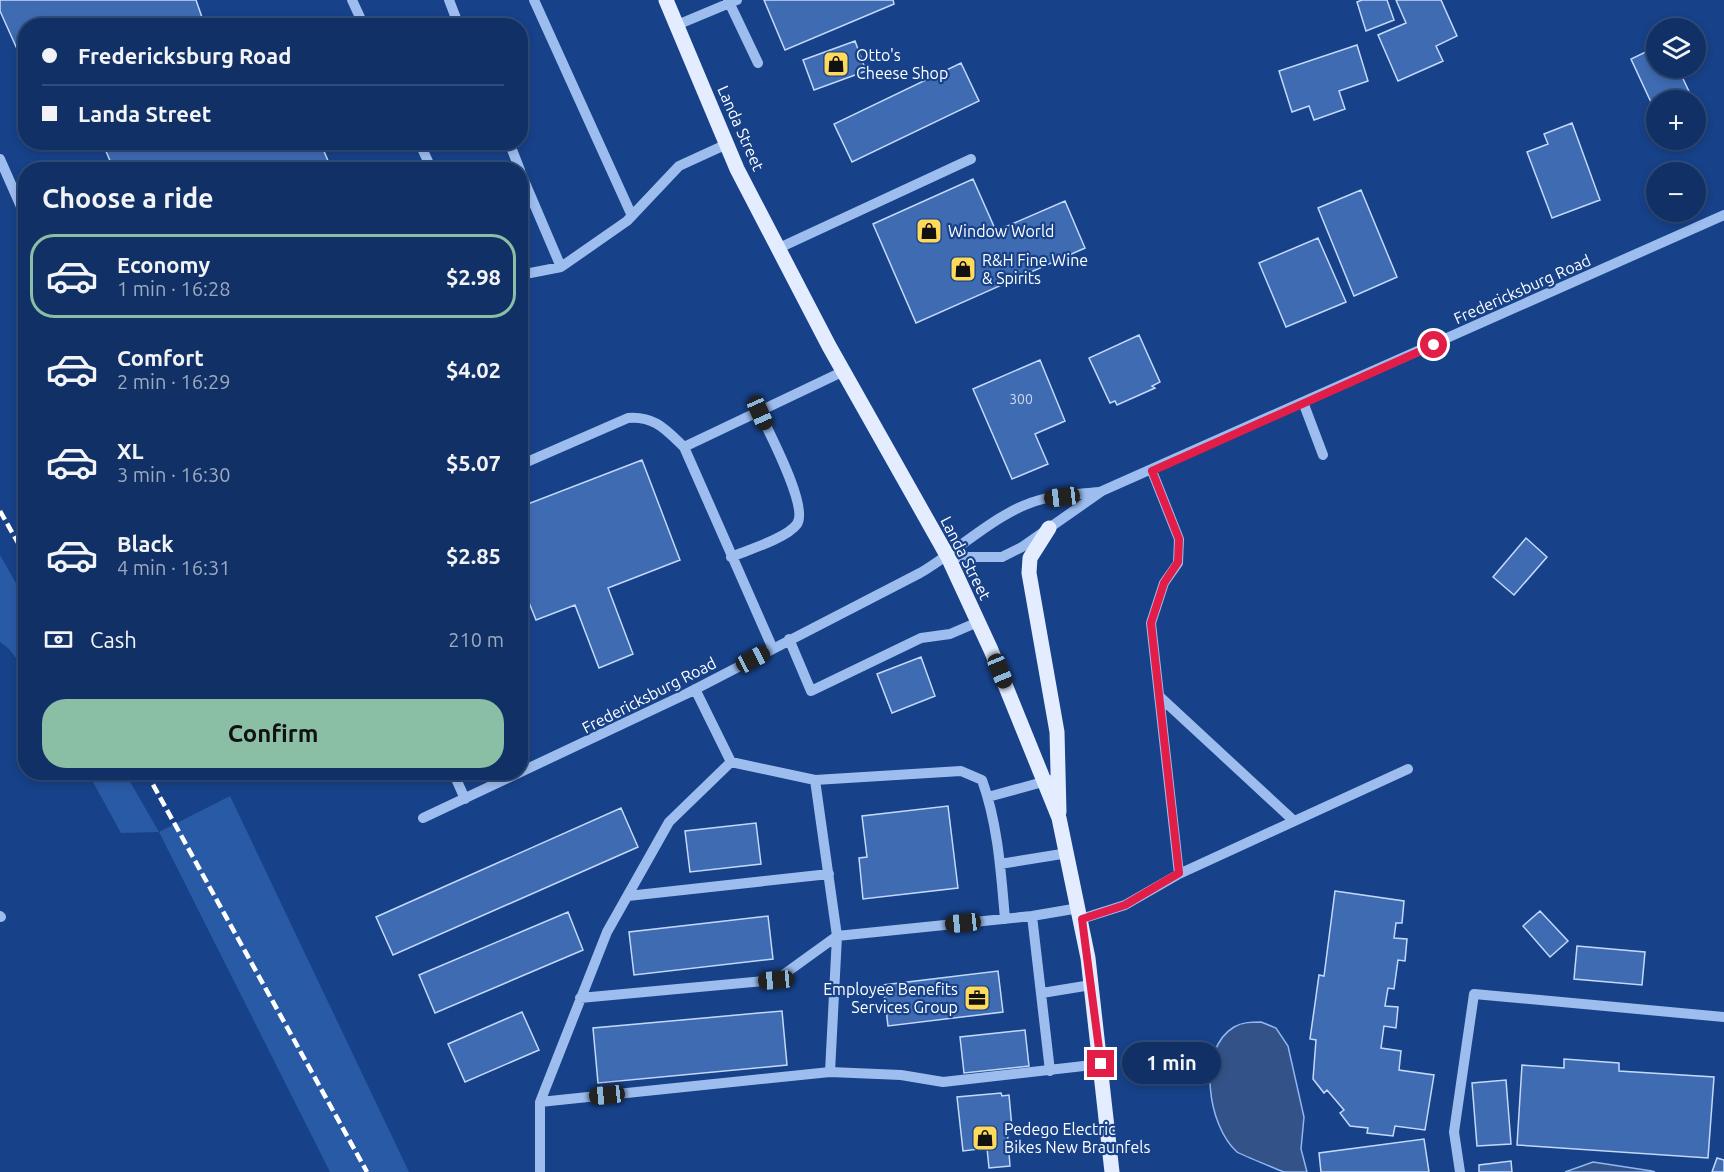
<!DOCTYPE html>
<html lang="en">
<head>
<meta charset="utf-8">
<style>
  body { margin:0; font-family:Ubuntu,sans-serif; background:#1a396c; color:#f1f3f6; height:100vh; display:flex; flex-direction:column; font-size:22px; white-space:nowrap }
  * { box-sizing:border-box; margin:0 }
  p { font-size:20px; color:#9ca9bf }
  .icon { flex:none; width:33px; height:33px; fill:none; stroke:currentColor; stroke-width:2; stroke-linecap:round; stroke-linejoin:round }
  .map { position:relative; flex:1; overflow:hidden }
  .panel { position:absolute; left:18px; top:162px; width:510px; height:618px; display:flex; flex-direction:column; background:#113166; border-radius:24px; box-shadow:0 3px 9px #0003,0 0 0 2px #304c7a }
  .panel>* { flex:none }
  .guide { position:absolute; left:18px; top:18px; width:510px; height:132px; border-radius:24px; box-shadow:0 3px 9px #0003,0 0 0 2px #304c7a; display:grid; align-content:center; height:132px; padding:0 24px; background:#113166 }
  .buttons { position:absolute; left:1646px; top:18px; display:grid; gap:12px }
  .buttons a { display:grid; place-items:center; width:60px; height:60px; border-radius:50%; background:#113166; box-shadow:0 3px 9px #0003,0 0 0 2px #304c7a; font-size:30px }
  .end { position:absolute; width:27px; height:27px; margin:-14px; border:8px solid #e11d48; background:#fff; box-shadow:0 0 0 3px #fff }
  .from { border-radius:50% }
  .bubble { position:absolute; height:42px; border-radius:21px; background:#113166; box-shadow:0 3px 9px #0003,0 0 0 2px #304c7a; font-size:20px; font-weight:700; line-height:42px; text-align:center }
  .car { position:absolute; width:18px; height:36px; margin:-18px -9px; border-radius:8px; box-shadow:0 0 4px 2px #0007; background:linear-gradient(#222 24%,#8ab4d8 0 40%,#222 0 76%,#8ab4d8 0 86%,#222 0) }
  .guide b { display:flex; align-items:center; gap:21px; height:57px; font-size:22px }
  .guide b+b { border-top:2px solid #304c7a }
  .guide i { width:15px; height:15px; background:#f1f3f6 }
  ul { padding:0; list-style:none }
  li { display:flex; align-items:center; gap:18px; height:84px; margin:0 12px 9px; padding:0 12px; border:3px solid transparent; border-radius:24px }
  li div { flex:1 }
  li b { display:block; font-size:22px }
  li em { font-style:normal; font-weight:700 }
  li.active { border-color:#8abfa5 }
  li>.icon { width:54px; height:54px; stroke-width:1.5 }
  h2 { padding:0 24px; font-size:27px; line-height:72px }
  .pay { display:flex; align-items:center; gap:15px; height:66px; padding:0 24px; font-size:22px }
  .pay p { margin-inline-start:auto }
  .cta { display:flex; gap:12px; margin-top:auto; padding:12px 24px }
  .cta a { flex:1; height:69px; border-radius:24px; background:#8abfa5; color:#111; font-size:24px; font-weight:700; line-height:69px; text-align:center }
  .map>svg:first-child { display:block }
  .green { fill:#295aa6 }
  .water { fill:#335388; stroke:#90b7f1; stroke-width:1.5 }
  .building { fill:#3f6bb2; stroke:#c3d9fa; stroke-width:1.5 }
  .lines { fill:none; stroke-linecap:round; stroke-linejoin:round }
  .minor { stroke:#9dbdee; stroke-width:10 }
  .major { stroke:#e4edff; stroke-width:15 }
  .rail { stroke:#fff; stroke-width:4.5; stroke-dasharray:10 4.5; stroke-linecap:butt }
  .route { stroke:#e11d48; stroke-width:8 }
  .labels { text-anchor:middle; stroke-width:4.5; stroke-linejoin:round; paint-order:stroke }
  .number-label { font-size:14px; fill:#cfdaec }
  .poi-label { font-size:16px; fill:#fff; stroke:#174188; text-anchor:start }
  .street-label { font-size:16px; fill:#fff; stroke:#174188 }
</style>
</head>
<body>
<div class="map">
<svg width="1724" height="1172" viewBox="0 0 1724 1172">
  <rect width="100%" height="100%" fill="#174188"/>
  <path class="green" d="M0 555 25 599V670L9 649 0 642Z
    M88 773H125L159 832 230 796 409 1172H330L159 832 121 833Z"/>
  <path class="water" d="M1261 1022 1276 1028 1288 1046 1304 1117 1301 1149 1307 1172C1300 1172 1291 1172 1284 1172 1281 1171 1240 1154 1237 1152 1208 1126 1196 1050 1234 1027 1242 1022 1252 1022 1261 1022Z
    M1593 1162 1652 1171 1655 1172H1565Z"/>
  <path class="building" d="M0 0H196L205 26H26V69L0 11Z
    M764 0H893L894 4 785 50Z
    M1362 0H1387L1394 20 1366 31 1357 2Z
    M1396 0H1441L1457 36 1436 46 1443 61 1398 81 1378 35 1406 23Z
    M855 41 866 71 814 90 803 60Z
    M1357 45 1368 81 1339 91 1345 109 1314 120 1309 106 1292 112 1279 71Z
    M1656 47V68H1678L1693 100H1656V113L1631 59Z
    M961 63 979 101 852 162 834 124Z
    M1572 123 1600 200 1552 218 1527 152 1548 144 1544 134Z
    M102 142H320L332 170H114Z
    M973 179 996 231 1065 201 1085 248 916 323 873 224Z
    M1361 190 1397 277 1354 296 1318 208Z
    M1318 238 1346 302 1286 327 1259 263Z
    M1139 335 1160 382 1152 386 1155 388 1117 405 1115 401 1110 403 1089 358Z
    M1040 360 1065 421 1035 434 1048 464 1012 479 973 389Z
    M642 460 680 560 608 588 633 654 599 668 575 605 536 620 520 580V507Z
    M1526 538 1547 557 1514 595 1493 577Z
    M921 657 935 696 892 713 877 674Z
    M948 806 958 888 863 899 859 858 867 857 862 816Z
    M621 808 638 847 393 955 376 917Z
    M756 823 761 864 690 872 685 831Z
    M1335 891 1404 901 1402 923H1396L1394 938 1407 939 1405 961 1398 960 1394 989 1388 988 1385 1006 1398 1007 1396 1028 1384 1026 1381 1048 1401 1051 1399 1070 1434 1075 1425 1130 1395 1126 1393 1136 1367 1133 1368 1128 1350 1126 1340 1113 1344 1110 1327 1090 1324 1093 1313 1079 1316 1040 1310 1039 1319 975 1324 976Z
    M1540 911 1568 941 1550 957 1523 926Z
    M568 912 583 950 435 1013 419 975Z
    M768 916 773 959 634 975 629 932Z
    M1577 946 1645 952 1642 985 1574 979Z
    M998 971 1003 1012 888 1026 883 985Z
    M782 1011 787 1065 598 1083 593 1028Z
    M522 1012 539 1050 465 1082 448 1044Z
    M1025 1030 1029 1066 964 1073 960 1037Z
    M1564 1059 1619 1063V1071L1714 1077 1708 1158 1517 1145 1522 1065 1564 1068Z
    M1506 1080 1511 1144 1477 1146 1472 1083Z
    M1001 1093 1002 1096 1009 1095 1012 1128H1007L1010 1166 989 1168 987 1148 963 1151 957 1097Z
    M1424 1139 1429 1172H1321L1319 1153Z
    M1717 1158 1724 1160V1172H1712Z
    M1511 1161 1512 1172H1479V1165Z"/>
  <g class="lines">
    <path class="minor" d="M352 0 364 26
      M449 0 459 26
      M534 0 632 216
      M728 0 758 63
      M677 25 737 0
      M419 142 432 170
      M509 142 520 170
      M0 159 26 218
      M520 171 561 267
      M779 248 971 159
      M520 275 561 267 627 221 679 166 727 144
      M1303 402 1323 455
      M684 447 844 371
      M520 465 628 418C655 416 666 430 684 447L773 649
      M731 557C748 550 787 538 797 524 809 507 769 433 760 413
      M948 557H1002L1022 547 1102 491 1724 215
      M789 639 811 691 921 638 950 634 978 622
      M695 689 731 762 815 780 961 771 982 780C998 824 1001 873 1005 919
      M1159 696 1294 821
      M453 772 465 799
      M815 780 837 936 1032 916 1079 908
      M988 797 1050 780
      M423 818 686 694 920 573C958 551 1000 509 1043 499 1061 495 1080 494 1099 492
      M1000 864 1068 853
      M1179 874 1408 769
      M628 896 829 874
      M0 916 1 917
      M1032 916 1050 1071
      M1081 919 1125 905 1179 874 1151 623 1164 583 1178 563 1179 539 1152 471
      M1042 993 1091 985
      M580 998 776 980 837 936
      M830 1072 837 936
      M540 1102 830 1072 901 1075 943 1082 1101 1064
      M540 1172V1102L607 932 669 822 731 762
      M1460 1172 1454 1132 1474 994 1724 1017"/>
    <path class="major" d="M666 0 737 169 829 346 948 557 991 650 1059 818 1088 958 1112 1172
      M1049 528 1030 558 1029 573 1057 732 1059 812"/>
    <path class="rail" d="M0 511 26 557
      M146 772 367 1172"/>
  </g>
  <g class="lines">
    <path class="route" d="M1101 1064 1082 919 1125 905 1179 873 1151 623 1164 583 1178 562 1179 539 1152 471 1434 345"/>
  </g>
  <defs>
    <g id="shop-square" transform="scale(1.35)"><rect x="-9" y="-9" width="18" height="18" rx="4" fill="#ffda5a" stroke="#174188"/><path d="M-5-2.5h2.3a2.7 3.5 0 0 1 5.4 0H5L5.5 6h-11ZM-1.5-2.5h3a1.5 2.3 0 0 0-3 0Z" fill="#111"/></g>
    <g id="office-square" transform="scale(1.35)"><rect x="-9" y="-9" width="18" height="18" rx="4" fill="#ffda5a" stroke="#174188"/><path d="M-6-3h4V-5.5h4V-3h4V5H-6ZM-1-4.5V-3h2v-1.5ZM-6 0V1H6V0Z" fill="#111"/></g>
  </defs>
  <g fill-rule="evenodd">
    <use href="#shop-square" x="836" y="64"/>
    <use href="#shop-square" x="929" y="231"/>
    <use href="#shop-square" x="963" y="269"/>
    <use href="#office-square" x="977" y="998"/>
    <use href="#shop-square" x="985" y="1138"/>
  </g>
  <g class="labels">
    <g class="number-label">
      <text x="1021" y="404">300</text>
    </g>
    <g class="poi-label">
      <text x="856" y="61">Otto's<tspan x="856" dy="18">Cheese Shop</tspan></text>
      <text x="948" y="237">Window World</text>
      <text x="982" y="266">R&amp;H Fine Wine<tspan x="982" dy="18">&amp; Spirits</tspan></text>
      <text x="958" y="995" text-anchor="end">Employee Benefits<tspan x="958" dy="18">Services Group</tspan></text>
      <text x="1004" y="1135">Pedego Electric<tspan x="1004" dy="18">Bikes New Braunfels</tspan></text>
    </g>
    <g class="street-label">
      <text transform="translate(741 128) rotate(66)" y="6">Landa Street</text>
      <text transform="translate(1522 289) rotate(-24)" y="6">Fredericksburg Road</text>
      <text transform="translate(966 558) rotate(63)" y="6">Landa Street</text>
      <text transform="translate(649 695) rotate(-27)" y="6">Fredericksburg Road</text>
    </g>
  </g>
</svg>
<div class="buttons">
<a><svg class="icon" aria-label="layers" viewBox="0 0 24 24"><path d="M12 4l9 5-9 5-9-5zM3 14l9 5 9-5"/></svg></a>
<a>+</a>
<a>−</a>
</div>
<i class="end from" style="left:1434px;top:345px"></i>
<i class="end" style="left:1101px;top:1064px"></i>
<div class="bubble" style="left:1122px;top:1042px;width:99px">1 min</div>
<i class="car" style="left:760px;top:413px;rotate:156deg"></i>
<i class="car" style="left:1062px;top:497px;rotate:263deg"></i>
<i class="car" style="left:753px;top:659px;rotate:62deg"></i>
<i class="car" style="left:1000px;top:671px;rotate:158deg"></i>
<i class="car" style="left:963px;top:923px;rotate:264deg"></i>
<i class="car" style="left:776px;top:980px;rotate:265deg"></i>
<i class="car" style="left:607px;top:1095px;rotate:264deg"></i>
<div class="guide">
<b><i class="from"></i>Fredericksburg Road</b>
<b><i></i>Landa Street</b>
</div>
<section class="panel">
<h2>Choose a ride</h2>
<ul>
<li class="active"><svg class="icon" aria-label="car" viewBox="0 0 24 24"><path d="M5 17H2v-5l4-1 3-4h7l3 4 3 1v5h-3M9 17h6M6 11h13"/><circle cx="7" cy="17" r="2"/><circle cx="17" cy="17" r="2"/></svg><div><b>Economy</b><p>1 min · 16:28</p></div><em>$2.98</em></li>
<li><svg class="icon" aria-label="car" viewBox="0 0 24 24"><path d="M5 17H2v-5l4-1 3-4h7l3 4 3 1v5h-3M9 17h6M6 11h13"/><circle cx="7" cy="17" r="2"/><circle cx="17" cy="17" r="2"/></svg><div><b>Comfort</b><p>2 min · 16:29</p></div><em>$4.02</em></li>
<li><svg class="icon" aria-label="car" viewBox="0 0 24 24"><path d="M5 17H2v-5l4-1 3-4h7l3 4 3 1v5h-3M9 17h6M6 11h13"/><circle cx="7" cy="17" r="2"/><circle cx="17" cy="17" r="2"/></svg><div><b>XL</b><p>3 min · 16:30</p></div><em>$5.07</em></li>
<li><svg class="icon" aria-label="car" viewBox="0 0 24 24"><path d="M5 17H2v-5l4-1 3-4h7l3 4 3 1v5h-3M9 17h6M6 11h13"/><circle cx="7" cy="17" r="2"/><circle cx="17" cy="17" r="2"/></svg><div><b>Black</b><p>4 min · 16:31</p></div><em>$2.85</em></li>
</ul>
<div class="pay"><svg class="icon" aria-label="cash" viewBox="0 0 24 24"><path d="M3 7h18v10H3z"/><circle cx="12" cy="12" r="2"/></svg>Cash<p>210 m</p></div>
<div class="cta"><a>Confirm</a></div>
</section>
</div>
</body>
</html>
